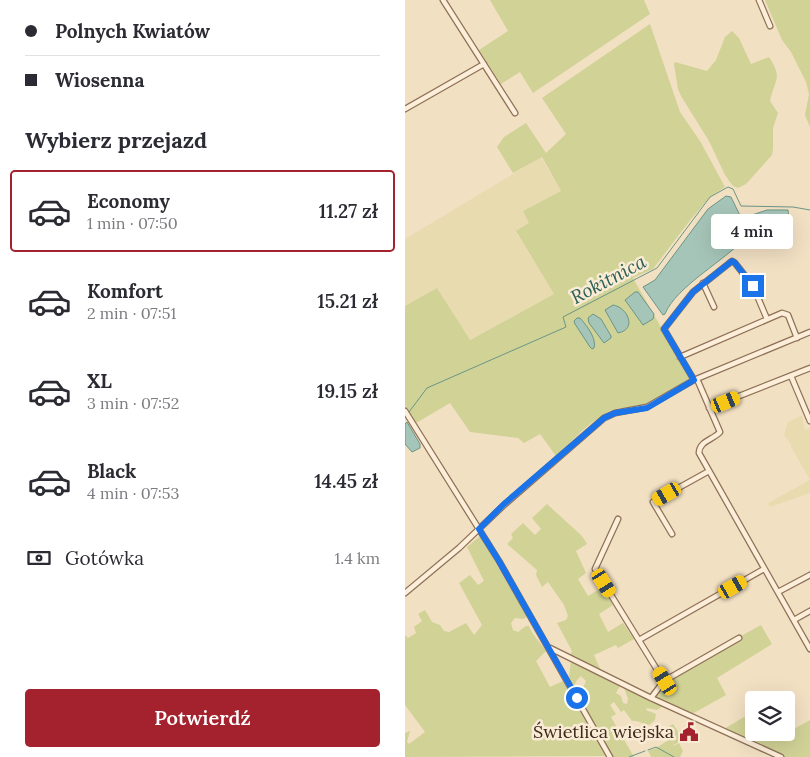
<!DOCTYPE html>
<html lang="pl">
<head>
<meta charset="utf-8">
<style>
  body { margin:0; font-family:Lora,serif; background:#f7f7f7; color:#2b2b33; height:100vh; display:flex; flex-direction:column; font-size:19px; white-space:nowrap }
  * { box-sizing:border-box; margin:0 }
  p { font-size:16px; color:#7c7c81 }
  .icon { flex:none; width:28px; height:28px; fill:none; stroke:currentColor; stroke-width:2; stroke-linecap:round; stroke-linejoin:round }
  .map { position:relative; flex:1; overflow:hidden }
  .side { display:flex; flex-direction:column; background:#fff; width:405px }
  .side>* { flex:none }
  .banner { display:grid; align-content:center; height:110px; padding:0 25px; background:#fff }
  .controls { position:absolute; left:340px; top:691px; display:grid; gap:10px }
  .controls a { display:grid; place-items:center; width:50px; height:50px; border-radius:5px; background:#fff; box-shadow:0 5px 20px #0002; font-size:25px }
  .end { position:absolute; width:22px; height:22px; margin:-11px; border:6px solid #1a73e8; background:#fff; box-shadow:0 0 0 2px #fff }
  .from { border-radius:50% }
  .bubble { position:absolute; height:35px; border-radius:5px; background:#fff; box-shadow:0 5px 20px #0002; font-size:16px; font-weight:600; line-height:35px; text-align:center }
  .car { position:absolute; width:15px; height:30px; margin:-15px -8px; border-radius:6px; box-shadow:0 0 4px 1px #0007; background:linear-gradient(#f5c518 24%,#345 0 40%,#f5c518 0 76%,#345 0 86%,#f5c518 0) }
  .banner b { display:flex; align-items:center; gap:18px; height:48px; font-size:19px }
  .banner b+b { border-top:1px solid #e1e1e2 }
  .banner i { width:12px; height:12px; background:#2b2b33 }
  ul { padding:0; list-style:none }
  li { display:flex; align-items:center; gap:15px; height:82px; margin:0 10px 8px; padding:0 15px; border:2px solid transparent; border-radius:5px }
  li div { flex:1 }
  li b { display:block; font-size:19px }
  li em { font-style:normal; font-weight:600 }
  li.on { border-color:#a4222e }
  li>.icon { width:45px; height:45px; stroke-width:1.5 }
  h2 { padding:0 25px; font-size:22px; line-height:60px }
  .pay { display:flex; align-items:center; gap:12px; height:55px; padding:0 25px; font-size:19px }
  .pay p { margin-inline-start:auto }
  .button { display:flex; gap:10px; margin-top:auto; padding:10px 25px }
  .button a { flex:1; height:58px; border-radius:5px; background:#a4222e; color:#fff; font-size:20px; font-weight:600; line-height:58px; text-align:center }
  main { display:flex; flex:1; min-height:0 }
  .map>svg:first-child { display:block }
  .farmland { fill:#e9dbb0 }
  .green { fill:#d0d296 }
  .water { fill:#a6c5b9; stroke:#6b9587 }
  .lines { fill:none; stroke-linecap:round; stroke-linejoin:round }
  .stream { stroke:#6b9587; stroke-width:1 }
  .minor-casing { stroke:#8f7058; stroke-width:7 }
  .minor { stroke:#fceed8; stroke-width:4.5 }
  .route { stroke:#1a73e8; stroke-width:6 }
  .labels { text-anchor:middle; stroke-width:5; stroke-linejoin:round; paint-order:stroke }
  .poi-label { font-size:18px; fill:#3d2a1d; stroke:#f9ebd4; text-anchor:end }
  .water-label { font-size:19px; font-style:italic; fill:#2b5f57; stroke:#f9ebd4 }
</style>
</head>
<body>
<main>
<section class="side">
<div class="banner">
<b><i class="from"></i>Polnych Kwiatów</b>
<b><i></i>Wiosenna</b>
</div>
<h2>Wybierz przejazd</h2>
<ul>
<li class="on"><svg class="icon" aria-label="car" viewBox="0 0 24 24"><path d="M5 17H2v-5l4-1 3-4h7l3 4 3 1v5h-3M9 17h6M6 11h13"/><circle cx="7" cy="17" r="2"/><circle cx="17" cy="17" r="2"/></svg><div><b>Economy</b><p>1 min · 07:50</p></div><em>11.27 zł</em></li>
<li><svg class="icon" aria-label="car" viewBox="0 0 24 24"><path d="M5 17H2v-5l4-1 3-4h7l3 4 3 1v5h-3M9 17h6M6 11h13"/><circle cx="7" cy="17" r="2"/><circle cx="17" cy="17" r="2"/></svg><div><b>Komfort</b><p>2 min · 07:51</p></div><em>15.21 zł</em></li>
<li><svg class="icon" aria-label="car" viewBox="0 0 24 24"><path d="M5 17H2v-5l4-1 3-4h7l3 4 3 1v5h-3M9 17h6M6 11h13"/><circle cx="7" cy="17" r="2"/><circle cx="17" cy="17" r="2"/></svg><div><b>XL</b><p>3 min · 07:52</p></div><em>19.15 zł</em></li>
<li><svg class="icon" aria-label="car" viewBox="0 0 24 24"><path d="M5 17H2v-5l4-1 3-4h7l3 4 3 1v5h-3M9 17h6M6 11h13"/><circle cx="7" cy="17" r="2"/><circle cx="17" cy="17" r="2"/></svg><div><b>Black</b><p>4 min · 07:53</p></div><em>14.45 zł</em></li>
</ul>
<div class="pay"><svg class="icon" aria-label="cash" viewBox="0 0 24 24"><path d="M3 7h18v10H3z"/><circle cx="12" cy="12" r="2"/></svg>Gotówka<p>1.4 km</p></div>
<div class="button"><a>Potwierdź</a></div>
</section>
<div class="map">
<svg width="405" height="757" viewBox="0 0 405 757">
  <rect width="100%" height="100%" fill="#f2e0c3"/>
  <path class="farmland" d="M136 157 156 191 118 211 125 223 111 232 149 294 64 340 32 288 0 306V239Z
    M397 415 400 430 405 428V493L365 507 363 503 405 480 386 447V444L379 435 383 422Z"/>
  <path class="green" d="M85 0H239L245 14 128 93 115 72 96 84 74 50 103 31Z
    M360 0H405V127L400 115 404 94 401 82 386 52 377 40Z
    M245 24 275 112 295 141 320 187 306 196 286 219 248 269 228 278 285 378C271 387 255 400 239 405 226 410 213 405 201 413 182 424 167 441 151 456L135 434 119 443 113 438 65 432 45 403 11 423 0 405V306L32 288 65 340 149 294 111 231 124 223 118 211 156 191 137 157 108 173 92 147 99 137 121 123 141 153 161 134 137 98Z
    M327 31 334 38 346 64 364 57C378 79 370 78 365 101L373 113 368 128V149L367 155 341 184 333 188 328 186 320 175 304 141 276 96 273 89 269 64 270 62 302 71 311 60 320 37Z
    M142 504 177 536 182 544 171 551 181 573 173 579 183 596 198 587 208 605 194 614 203 632 218 623 229 639 213 648 211 645 189 655 196 671 165 655 167 651 152 623 161 620 163 616 159 605 143 582 137 587 131 575 132 570 102 544 108 538 106 534 118 523 130 535 136 529 127 518Z
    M75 536 122 617 118 619 110 618 106 623 108 630 113 632 121 626H124C127 635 136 643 141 651L131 661 145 687 158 681 201 756 0 757V733L5 731 2 742 4 744 20 732 0 705V635L3 638 11 633 9 627 17 621 13 614 20 610 27 622 35 625 39 631 44 632 61 623 69 635 77 625 54 583 65 575 73 585 79 581 62 547Z
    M356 625 367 644 312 678 321 695 287 714 250 698 247 694 256 680Z
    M166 661 215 686 211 693 216 696 218 703 222 704 223 699 219 688 258 706 252 710 242 708 241 710 251 714 250 720 244 725C238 724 232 720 227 721L219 710 216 712 209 702 205 705 211 714 206 717 229 757H208L172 692 179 686 181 681 176 676 172 680 169 686 164 677Z
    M349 711V732L379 733 380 734 405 720V757H378L380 755 319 729Z
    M268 724 278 739 269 745 267 742 269 746 274 743 278 751 275 757H246L243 751 251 748 265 739 259 729Z"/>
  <path class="water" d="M321 196 326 197 343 232V235C323 259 271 286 260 314L258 315 238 287 250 280 303 209Z
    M362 210H383L384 220H375L373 227 366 224 352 225 348 224 345 217 347 215Z
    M230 292H233L249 314 248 319 238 325 220 300Z
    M208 305C222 307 233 329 213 333L200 310Z
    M188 314 196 319 206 336V338L199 343 184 323 183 318Z
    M172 318H175C181 325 192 338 189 348L187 349 185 347 170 324 169 321Z
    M2 422 15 444V448L7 452 0 444V424Z"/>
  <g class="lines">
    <path class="stream" d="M4 412 22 388 161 327 158 317 252 268 305 197 323 187 328 189 336 206 388 207 405 210
      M243 750 251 747 269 757
      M224 757 240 751"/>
    <g class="minor-casing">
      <path id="minor" d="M38 0 110 113
        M354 0 365 26
        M0 109 79 64
        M298 283 309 307
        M275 357 377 313 383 315 392 338
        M386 376 405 421
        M292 379 315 432C308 440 294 441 294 453L405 649
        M289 380 259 329 288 292 327 261 330 263 348 286 362 319
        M304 408 405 368
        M0 411 94 561 205 757
        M213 519 190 569 259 681
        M267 534 248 502 304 471
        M373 592 405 575
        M0 593 54 548 99 505 199 418 210 413 242 407 289 380 405 332
        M389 620 405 611
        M234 640 359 569
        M145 648 246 698 376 757
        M246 698 259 681 334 638"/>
    </g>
    <use href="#minor" class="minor"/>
  </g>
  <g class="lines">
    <path class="route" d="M172 698 94 561 74 529 99 504 199 418 210 413 242 408 289 380 259 329 288 292 327 261 330 263 348 286"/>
  </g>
  <defs>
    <g id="civic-bare" transform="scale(1.5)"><path d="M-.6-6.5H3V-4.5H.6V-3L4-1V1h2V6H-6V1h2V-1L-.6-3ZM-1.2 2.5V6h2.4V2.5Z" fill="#a4222e" stroke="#f9ebd4" stroke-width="2.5" paint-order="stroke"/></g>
  </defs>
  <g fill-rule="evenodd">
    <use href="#civic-bare" x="284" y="732"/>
  </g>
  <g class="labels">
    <g class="poi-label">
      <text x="269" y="738">Świetlica wiejska</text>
    </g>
    <g class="water-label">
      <text transform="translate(203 279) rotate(-28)" y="7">Rokitnica</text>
    </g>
  </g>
</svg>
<div class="controls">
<a><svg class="icon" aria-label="layers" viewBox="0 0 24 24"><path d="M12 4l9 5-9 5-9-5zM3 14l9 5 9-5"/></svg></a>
</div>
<i class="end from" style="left:172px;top:698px"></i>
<i class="end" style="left:348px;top:286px"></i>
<div class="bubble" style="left:306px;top:214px;width:82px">4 min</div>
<i class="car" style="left:321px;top:402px;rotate:68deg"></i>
<i class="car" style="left:262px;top:494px;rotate:240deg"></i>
<i class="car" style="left:199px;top:583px;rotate:148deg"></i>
<i class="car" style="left:328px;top:587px;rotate:60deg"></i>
<i class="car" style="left:260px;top:681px;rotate:328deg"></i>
</div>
</main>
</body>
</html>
